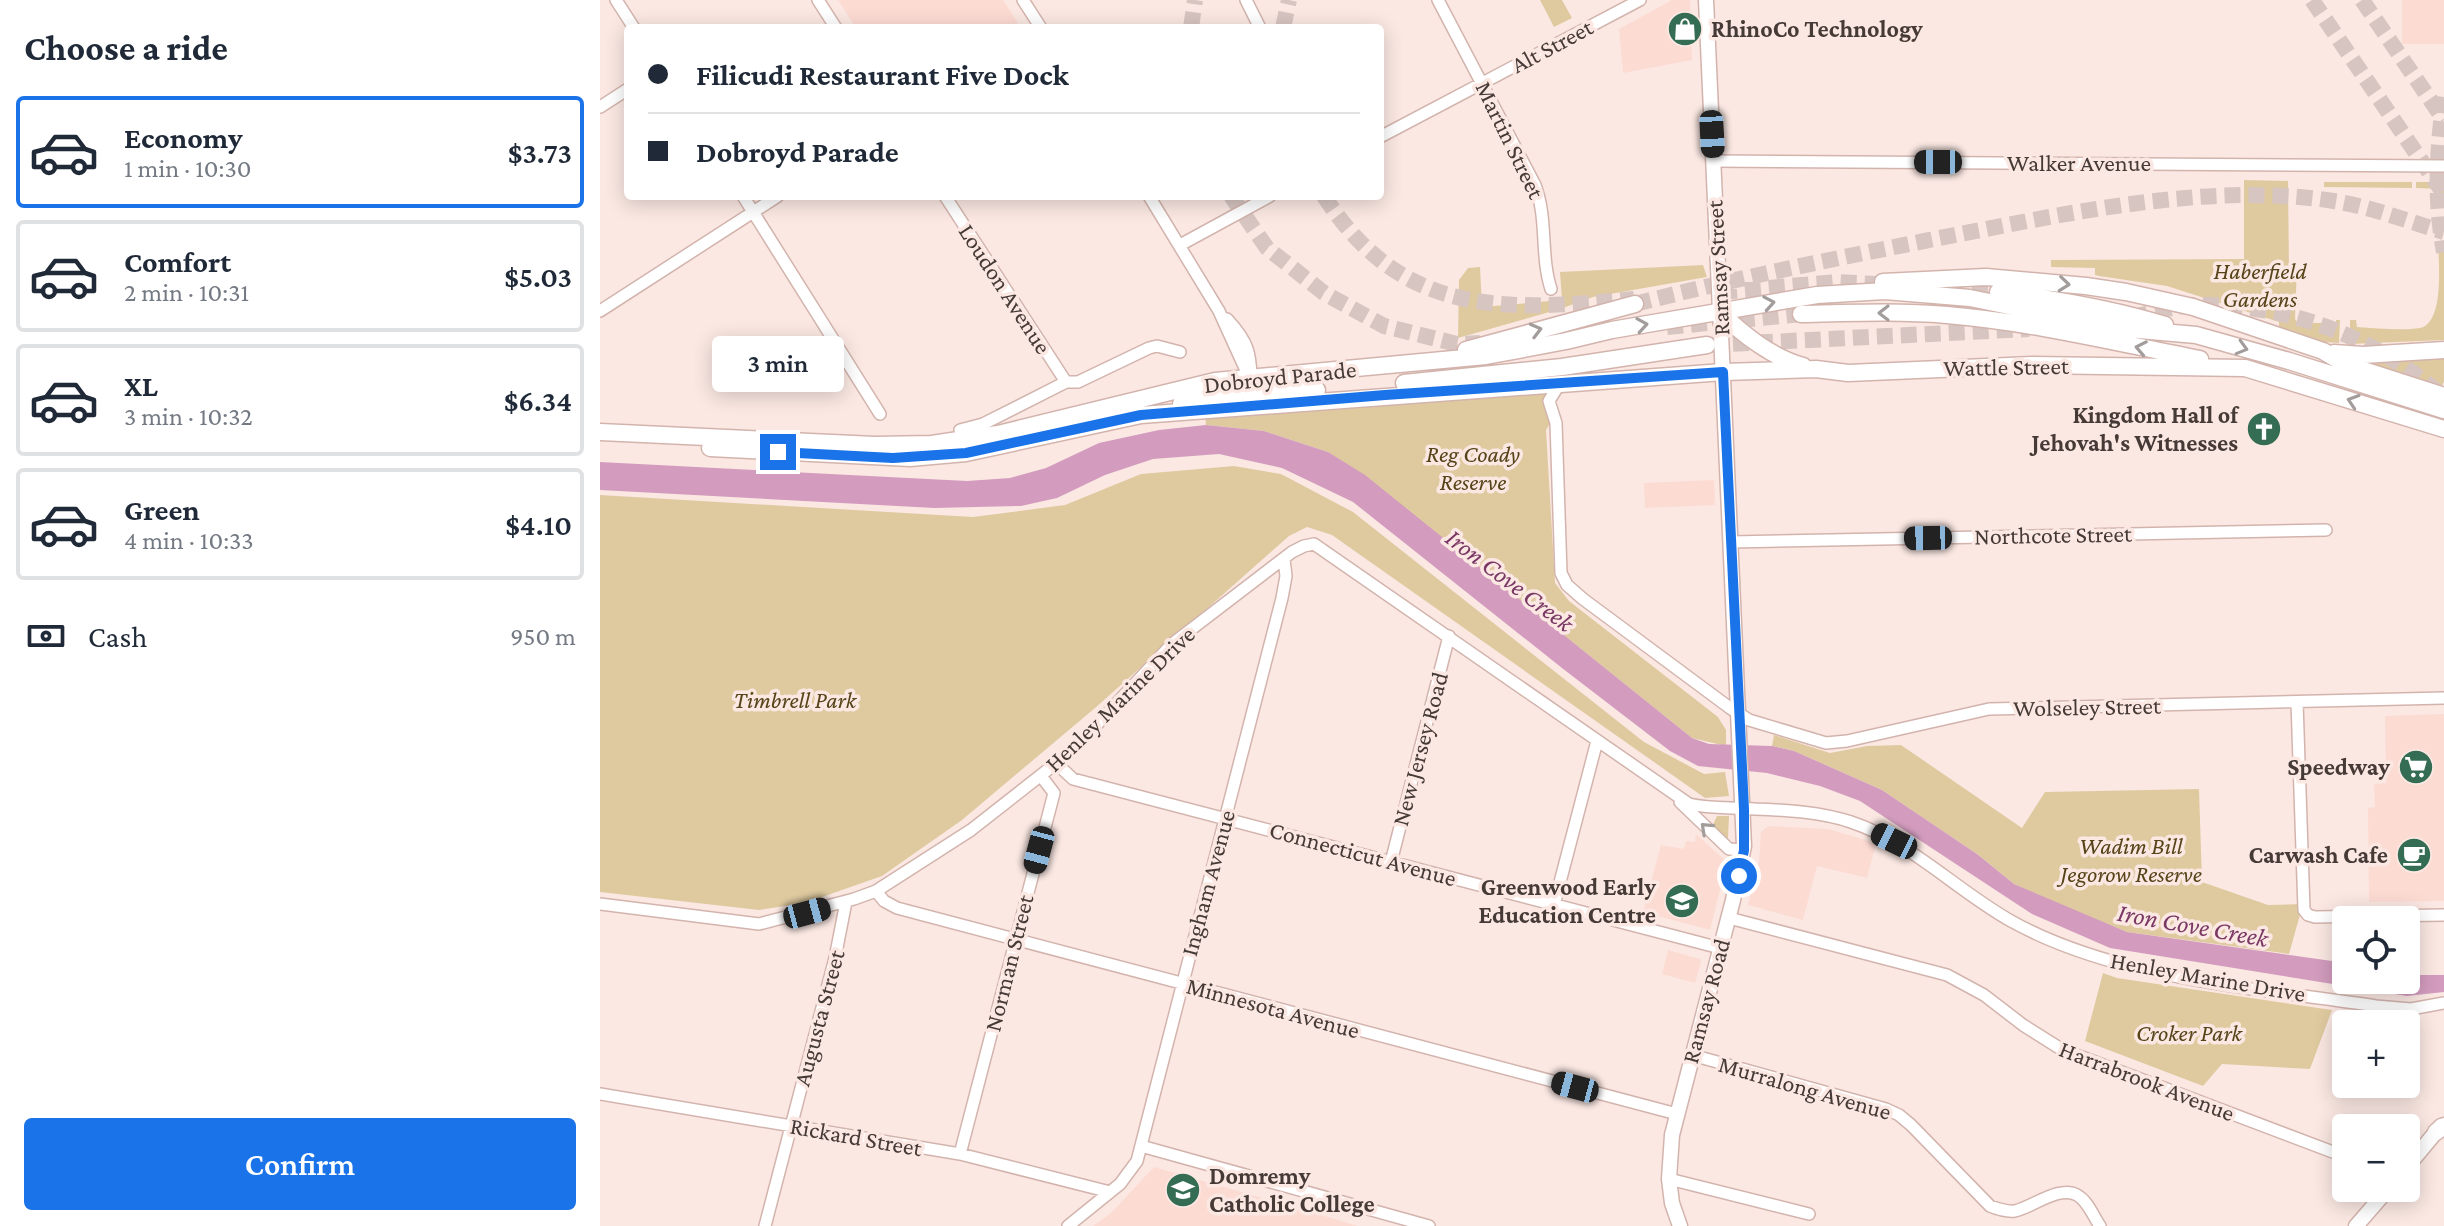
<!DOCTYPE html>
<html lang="en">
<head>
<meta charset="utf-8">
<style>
  body { margin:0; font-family:"Crimson Pro",serif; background:#f6f6f7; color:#1f2937; height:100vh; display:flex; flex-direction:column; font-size:30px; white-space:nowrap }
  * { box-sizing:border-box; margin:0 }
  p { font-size:26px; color:#747a83 }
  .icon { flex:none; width:44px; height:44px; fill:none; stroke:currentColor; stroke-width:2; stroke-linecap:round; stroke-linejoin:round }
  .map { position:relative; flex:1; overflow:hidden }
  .panel { display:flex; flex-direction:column; background:#fff; width:600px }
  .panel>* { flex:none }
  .hud { position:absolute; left:24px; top:24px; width:760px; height:176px; border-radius:8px; box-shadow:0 4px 20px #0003; display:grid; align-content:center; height:176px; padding:0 24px; background:#fff }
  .tools { position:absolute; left:1732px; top:906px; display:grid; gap:16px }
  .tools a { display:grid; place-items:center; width:88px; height:88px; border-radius:8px; background:#fff; box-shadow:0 4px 20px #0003; font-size:40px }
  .end { position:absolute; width:36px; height:36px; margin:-18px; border:10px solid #1a73e8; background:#fff; box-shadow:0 0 0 4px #fff }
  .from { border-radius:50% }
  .bubble { position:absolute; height:56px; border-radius:8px; background:#fff; box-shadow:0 4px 20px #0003; font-size:26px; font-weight:600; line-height:56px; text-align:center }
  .car { position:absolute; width:24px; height:48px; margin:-24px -12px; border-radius:10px; box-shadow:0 0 6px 2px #0007; background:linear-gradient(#222 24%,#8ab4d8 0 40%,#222 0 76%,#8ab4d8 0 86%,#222 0) }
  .hud b { display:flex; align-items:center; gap:28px; height:76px; font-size:30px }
  .hud b+b { border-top:2px solid #e0e1e3 }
  .hud i { width:20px; height:20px; background:#1f2937 }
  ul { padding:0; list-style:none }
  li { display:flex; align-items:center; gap:24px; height:112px; margin:0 16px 12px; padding:0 8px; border:4px solid #e0e1e3; border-radius:8px }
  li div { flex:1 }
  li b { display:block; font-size:30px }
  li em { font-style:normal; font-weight:600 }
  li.selected { border-color:#1a73e8 }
  li>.icon { width:72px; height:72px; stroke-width:1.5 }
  h2 { padding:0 24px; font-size:36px; line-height:96px }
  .pay { display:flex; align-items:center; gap:20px; height:88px; padding:0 24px; font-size:30px }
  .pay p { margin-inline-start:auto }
  .primary-button { display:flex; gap:16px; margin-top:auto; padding:16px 24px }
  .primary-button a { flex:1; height:92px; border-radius:8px; background:#1a73e8; color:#fff; font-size:32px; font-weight:600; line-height:92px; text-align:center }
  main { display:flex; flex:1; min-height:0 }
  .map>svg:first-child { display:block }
  .built { fill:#fcdbd3 }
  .green { fill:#dfcaa0 }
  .water { fill:#d39cbe }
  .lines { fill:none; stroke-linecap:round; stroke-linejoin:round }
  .highway-tunnel { stroke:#d7c5c1; stroke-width:16; stroke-dasharray:16 8; stroke-linecap:butt }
  .minor-casing { stroke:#d3b4ad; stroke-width:14 }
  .major-casing { stroke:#d3b4ad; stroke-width:17 }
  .highway-casing { stroke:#d3b4ad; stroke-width:19 }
  .minor { stroke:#fff; stroke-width:11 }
  .major { stroke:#fff; stroke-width:14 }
  .highway { stroke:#fff; stroke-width:16 }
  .oneway { stroke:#a29c9b }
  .route { stroke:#1a73e8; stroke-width:10 }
  .labels { text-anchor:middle; stroke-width:7; stroke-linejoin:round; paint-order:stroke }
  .poi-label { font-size:24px; font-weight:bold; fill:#463a37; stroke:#fbe8e3; text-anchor:end }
  .street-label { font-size:24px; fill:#463a37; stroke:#fbe8e3 }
  .park-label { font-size:24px; font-style:italic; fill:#564318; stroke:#fbe8e3 }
  .water-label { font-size:26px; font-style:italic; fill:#7a3865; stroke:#fbe8e3 }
</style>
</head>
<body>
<main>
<section class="panel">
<h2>Choose a ride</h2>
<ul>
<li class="selected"><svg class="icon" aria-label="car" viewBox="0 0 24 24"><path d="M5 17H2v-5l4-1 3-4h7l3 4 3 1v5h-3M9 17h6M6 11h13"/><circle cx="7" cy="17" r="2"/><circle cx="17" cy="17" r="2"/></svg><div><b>Economy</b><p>1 min · 10:30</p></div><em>$3.73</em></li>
<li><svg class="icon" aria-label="car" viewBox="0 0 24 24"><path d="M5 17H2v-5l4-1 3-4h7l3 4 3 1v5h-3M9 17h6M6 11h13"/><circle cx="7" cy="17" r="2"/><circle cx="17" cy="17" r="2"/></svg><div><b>Comfort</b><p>2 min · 10:31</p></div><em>$5.03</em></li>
<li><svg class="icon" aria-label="car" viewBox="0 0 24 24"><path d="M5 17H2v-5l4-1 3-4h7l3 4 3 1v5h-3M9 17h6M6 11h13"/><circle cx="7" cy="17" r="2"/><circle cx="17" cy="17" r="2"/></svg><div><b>XL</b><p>3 min · 10:32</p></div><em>$6.34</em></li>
<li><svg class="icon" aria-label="car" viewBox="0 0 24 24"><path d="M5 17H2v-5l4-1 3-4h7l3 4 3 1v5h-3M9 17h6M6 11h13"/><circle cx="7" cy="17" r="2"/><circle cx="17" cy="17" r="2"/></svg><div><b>Green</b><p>4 min · 10:33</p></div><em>$4.10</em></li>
</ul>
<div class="pay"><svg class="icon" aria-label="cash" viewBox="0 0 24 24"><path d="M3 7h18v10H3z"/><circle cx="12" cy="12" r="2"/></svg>Cash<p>950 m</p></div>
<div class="primary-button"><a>Confirm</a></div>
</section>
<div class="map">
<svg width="1844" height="1226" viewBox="0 0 1844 1226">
  <rect width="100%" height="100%" fill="#fbe8e3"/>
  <path class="built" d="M238 0H403L418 23 409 28H256Z
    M1072 0H1090L1092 60 1023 73 1019 29Z
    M1802 0H1844V44H1802Z
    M1114 480 1115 505 1045 508 1044 483Z
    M1844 714V901L1769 902 1768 808 1775 807 1774 784 1786 783 1785 716Z
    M1168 826 1228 829 1276 843 1267 878 1217 866 1203 920 1148 905 1159 862 1161 832Z
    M1096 834 1127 862 1110 930 1043 912 1061 845 1084 849 1086 841 1095 842Z
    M1068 950 1100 959 1101 962 1095 983 1062 974Z
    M554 1167 718 1214 758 1226H493L511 1213Z"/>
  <path class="green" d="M940 0H962L972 18 954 27Z
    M1644 180 1688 181 1689 269 1697 266 1695 319 1698 323H1736V320H1740L1739 343 1723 342 1679 327V322L1567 286 1499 276 1495 275V268L1451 267V260L1644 259Z
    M1724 182H1812V188L1724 187Z
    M1816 182H1844V205L1841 204V189L1816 188Z
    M1838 243 1844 245V340L1750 344V320H1756L1757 327C1777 328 1800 331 1820 328 1844 323 1839 265 1838 243Z
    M1103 265 1107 277 993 297 960 309 858 338 859 280 868 268 880 267 882 307 962 300 960 272Z
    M1844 358V381L1840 392 1773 368 1764 361Z
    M947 391 945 410 951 422 946 430 955 583 969 601 1118 717 1126 730V746L1092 738 895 580 728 452 664 431 606 425 605 415Z
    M634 466 681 474 753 512 1044 742 1104 774 1125 772 1129 796 1105 798 732 535 707 527 689 536 495 708 362 820 282 876 205 903 159 910 0 892V495L373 517 465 505 541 474Z
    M1174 735 1230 753 1267 746 1301 745 1422 828 1445 792 1599 789 1602 882 1668 905 1703 904 1689 954 1527 932 1455 903 1414 884 1377 854 1282 790 1194 751 1172 746Z
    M1117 816H1129L1128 839 1112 827Z
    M1503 973 1517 978 1732 1010 1710 1069 1622 1064 1603 1086 1485 1041Z"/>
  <path class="water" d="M606 425 664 431 728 452 765 475 1092 738 1109 744 1172 746 1194 751 1282 790 1377 854 1414 884 1527 932 1746 963V980H1806V975H1844V992L1807 996 1510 948 1432 914 1260 801 1220 786 1167 773 1098 766 1070 751 962 668 753 502 682 468 619 454 553 459 505 475 457 498 421 506 334 508 0 490V462L367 481 410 478 446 468 499 443 559 430Z"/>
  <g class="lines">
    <path class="highway-tunnel" d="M1712 0 1844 194
      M1762 0 1844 120
      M591 28 595 0
      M683 28 689 0
      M1844 97C1837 152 1834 198 1844 252
      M631 196 667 248 724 293 784 326 857 344 880 343
      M724 196C802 318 905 311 1034 299
      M1324 286 1398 292
      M1121 292 1237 282 1293 285
      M1035 304C1141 277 1248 256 1355 235 1474 212 1618 181 1739 202 1774 208 1810 222 1844 232
      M1532 317C1553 313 1577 305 1598 305 1688 304 1773 336 1841 395
      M1067 327 1201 314
      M1109 345 1429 329"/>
    <g class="minor-casing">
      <path id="minor" d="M16 0 34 28
        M218 0 236 28
        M423 0 441 28
        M646 0 660 28
        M838 0 935 185C948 219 940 255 951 289
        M0 107 28 89
        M780 137 1040 0
        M1114 161 1844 166
        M143 196 280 414
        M345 196 466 382
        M549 196 619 311 649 377
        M580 245 670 196
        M0 311 178 196
        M627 319C657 351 648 362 653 401
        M960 383 949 401 956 423 961 573 967 585 983 599 1130 708 1149 720 1226 743 1247 741 1389 709 1844 698
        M360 430 383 424 466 382H478L549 348 557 346 580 352
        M1131 542 1726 530
        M1697 702 1704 910 1708 915 1715 917 1844 915
        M457 764 473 779 1120 948
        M1080 802 1129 849 1144 850
        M791 862 849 636
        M276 891 284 901 297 908 1077 1114
        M0 904 159 924 254 899 276 891 371 830 473 750 572 644 692 552 704 546 714 544 1089 804C1111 809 1132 807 1155 809 1186 810 1221 812 1251 822 1311 842 1356 890 1411 921 1517 980 1657 988 1776 1006L1811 1009 1844 1003
        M954 905 997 741
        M1129 918 1347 975 1384 995 1423 1025 1461 1049 1746 1157
        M1092 1055 1286 1109 1299 1115 1311 1125 1390 1206C1398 1209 1406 1212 1415 1211 1433 1207 1459 1185 1477 1195 1488 1201 1493 1216 1500 1226
        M0 1094 360 1154 510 1192
        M541 1146 829 1226
        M360 1154 454 793 441 776
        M1069 1179 1209 1214
        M165 1226 235 958 246 902
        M468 1226 520 1184 537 1161 682 598 686 576 684 559"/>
    </g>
    <g class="major-casing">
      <path id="major" d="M1806 1168 1841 1126
        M1080 1226 1072 1203 1069 1179 1072 1135 1133 900 1144 846 1106 0
        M1756 1226 1789 1188"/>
    </g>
    <g class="highway-casing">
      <path id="highway" d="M1283 282 1386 277 1486 286 1526 292 1593 307 1723 351 1745 364 1844 396
        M1398 292C1455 299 1510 308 1565 325
        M1120 312C1142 334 1173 358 1203 366
        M1201 314C1250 313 1298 311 1347 315 1432 322 1517 343 1600 359
        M866 350 1035 304
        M1734 353 1763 355 1844 350
        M804 383 962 367 1107 345
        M581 404 624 397 717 390
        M0 432 275 445 332 444 398 434 615 381 886 356 966 341 1012 330 1217 295 1285 291 1370 298 1517 328 1596 335 1689 361 1844 410
        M110 448 310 458 366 453 541 415 1123 372 1216 369 1248 373 1432 365 1645 368 1844 429
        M1836 1132 1844 1126"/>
    </g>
    <use href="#minor" class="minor"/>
    <use href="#major" class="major"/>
    <use href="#highway" class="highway"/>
  </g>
  <defs><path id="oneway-chevron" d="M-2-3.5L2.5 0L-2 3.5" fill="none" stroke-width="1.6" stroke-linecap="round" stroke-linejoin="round" transform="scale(2)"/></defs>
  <g class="oneway">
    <use href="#oneway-chevron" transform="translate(1464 284) rotate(6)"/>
    <use href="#oneway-chevron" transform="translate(1169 303) rotate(-10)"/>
    <use href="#oneway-chevron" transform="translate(1284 313) rotate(-180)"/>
    <use href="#oneway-chevron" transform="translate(1042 325) rotate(-9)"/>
    <use href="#oneway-chevron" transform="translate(936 330) rotate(-15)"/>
    <use href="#oneway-chevron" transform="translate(1541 348) rotate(-169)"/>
    <use href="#oneway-chevron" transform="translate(1642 348) rotate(16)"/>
    <use href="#oneway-chevron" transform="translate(1753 401) rotate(-162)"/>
    <use href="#oneway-chevron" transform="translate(1106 828) rotate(-137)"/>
  </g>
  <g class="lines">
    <path class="route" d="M178 452 293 458 366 453 541 415 785 395 1123 372 1144 809V850L1139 876"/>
  </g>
  <defs>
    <g id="shop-disc" transform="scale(1.8)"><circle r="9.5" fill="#356d54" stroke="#fbe8e3"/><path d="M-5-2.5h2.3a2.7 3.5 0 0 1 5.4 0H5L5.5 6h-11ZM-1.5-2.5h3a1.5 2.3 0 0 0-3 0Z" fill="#fff"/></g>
    <g id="church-disc" transform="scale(1.8)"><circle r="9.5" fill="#356d54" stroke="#fbe8e3"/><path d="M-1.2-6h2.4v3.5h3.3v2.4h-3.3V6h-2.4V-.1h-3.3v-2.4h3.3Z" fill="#fff"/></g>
    <g id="supermarket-disc" transform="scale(1.8)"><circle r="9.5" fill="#356d54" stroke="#fbe8e3"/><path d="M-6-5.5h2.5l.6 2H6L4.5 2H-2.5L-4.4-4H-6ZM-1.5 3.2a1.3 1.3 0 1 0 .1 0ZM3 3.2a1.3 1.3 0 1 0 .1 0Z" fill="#fff"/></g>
    <g id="cafe-disc" transform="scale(1.8)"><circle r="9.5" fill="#356d54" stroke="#fbe8e3"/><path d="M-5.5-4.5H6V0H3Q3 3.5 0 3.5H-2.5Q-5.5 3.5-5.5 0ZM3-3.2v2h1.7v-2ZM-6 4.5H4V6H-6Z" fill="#fff"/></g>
    <g id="school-disc" transform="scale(1.8)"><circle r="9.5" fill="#356d54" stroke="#fbe8e3"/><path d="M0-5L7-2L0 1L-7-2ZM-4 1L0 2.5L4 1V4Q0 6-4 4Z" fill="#fff"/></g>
  </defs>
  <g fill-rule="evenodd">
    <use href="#shop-disc" x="1085" y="29"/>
    <use href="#church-disc" x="1664" y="429"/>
    <use href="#supermarket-disc" x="1816" y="767"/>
    <use href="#cafe-disc" x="1814" y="855"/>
    <use href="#school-disc" x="1082" y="901"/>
    <use href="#school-disc" x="583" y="1190"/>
  </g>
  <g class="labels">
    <g class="poi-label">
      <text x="1111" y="37" text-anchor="start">RhinoCo Technology</text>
      <text x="1638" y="423">Kingdom Hall of<tspan x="1638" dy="28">Jehovah's Witnesses</tspan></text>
      <text x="1790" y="775">Speedway</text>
      <text x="1788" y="863">Carwash Cafe</text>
      <text x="1056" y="895">Greenwood Early<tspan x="1056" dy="28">Education Centre</tspan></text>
      <text x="609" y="1184" text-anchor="start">Domremy<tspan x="609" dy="28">Catholic College</tspan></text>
    </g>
    <g class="street-label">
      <text transform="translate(952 46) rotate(-28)" y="8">Alt Street</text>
      <text transform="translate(910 140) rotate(64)" y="8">Martin Street</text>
      <text x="1479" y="171">Walker Avenue</text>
      <text transform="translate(1118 268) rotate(-93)" y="8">Ramsay Street</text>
      <text transform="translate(405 289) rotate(57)" y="8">Loudon Avenue</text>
      <text transform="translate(1406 367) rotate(-1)" y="8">Wattle Street</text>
      <text transform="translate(680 377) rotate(-6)" y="8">Dobroyd Parade</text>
      <text transform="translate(1453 535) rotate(-1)" y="8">Northcote Street</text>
      <text transform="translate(520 699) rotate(-44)" y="8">Henley Marine Drive</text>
      <text transform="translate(1487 707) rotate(-1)" y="8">Wolseley Street</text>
      <text transform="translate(820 749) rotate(-75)" y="8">New Jersey Road</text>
      <text transform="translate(763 854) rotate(15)" y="8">Connecticut Avenue</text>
      <text transform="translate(608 883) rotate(-75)" y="8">Ingham Avenue</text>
      <text transform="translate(409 963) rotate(-76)" y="8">Norman Street</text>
      <text transform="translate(1608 977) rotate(10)" y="8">Henley Marine Drive</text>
      <text transform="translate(1106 1001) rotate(-75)" y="8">Ramsay Road</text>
      <text transform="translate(673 1008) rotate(15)" y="8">Minnesota Avenue</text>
      <text transform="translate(219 1018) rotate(-75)" y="8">Augusta Street</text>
      <text transform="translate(1547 1081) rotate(21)" y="8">Harrabrook Avenue</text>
      <text transform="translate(1205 1088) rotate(16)" y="8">Murralong Avenue</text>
      <text transform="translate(256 1137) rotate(10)" y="8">Rickard Street</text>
    </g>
    <g class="park-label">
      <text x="1660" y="279">Haberfield<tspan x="1660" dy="28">Gardens</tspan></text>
      <text x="873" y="462">Reg Coady<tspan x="873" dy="28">Reserve</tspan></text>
      <text x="195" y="708">Timbrell Park</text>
      <text x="1531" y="854">Wadim Bill<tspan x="1531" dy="28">Jegorow Reserve</tspan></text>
      <text x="1589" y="1041">Croker Park</text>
    </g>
    <g class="water-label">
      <text transform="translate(910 580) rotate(37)" y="9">Iron Cove Creek</text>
      <text transform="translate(1593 925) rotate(10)" y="9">Iron Cove Creek</text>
    </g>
  </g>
</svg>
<div class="tools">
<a><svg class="icon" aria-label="locate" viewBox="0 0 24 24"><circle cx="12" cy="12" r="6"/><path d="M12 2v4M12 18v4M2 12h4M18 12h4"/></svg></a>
<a>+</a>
<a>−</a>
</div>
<i class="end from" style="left:1139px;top:876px"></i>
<i class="end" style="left:178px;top:452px"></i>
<div class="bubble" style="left:112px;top:336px;width:132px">3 min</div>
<i class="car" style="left:1112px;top:134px;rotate:177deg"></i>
<i class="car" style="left:1338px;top:162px;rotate:270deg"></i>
<i class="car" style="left:1328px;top:538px;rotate:269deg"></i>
<i class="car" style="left:1294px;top:841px;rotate:296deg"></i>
<i class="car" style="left:439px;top:850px;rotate:195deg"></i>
<i class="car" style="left:207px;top:913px;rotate:75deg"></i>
<i class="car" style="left:975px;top:1087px;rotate:285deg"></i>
<div class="hud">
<b><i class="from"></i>Filicudi Restaurant Five Dock</b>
<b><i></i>Dobroyd Parade</b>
</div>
</div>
</main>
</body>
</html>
